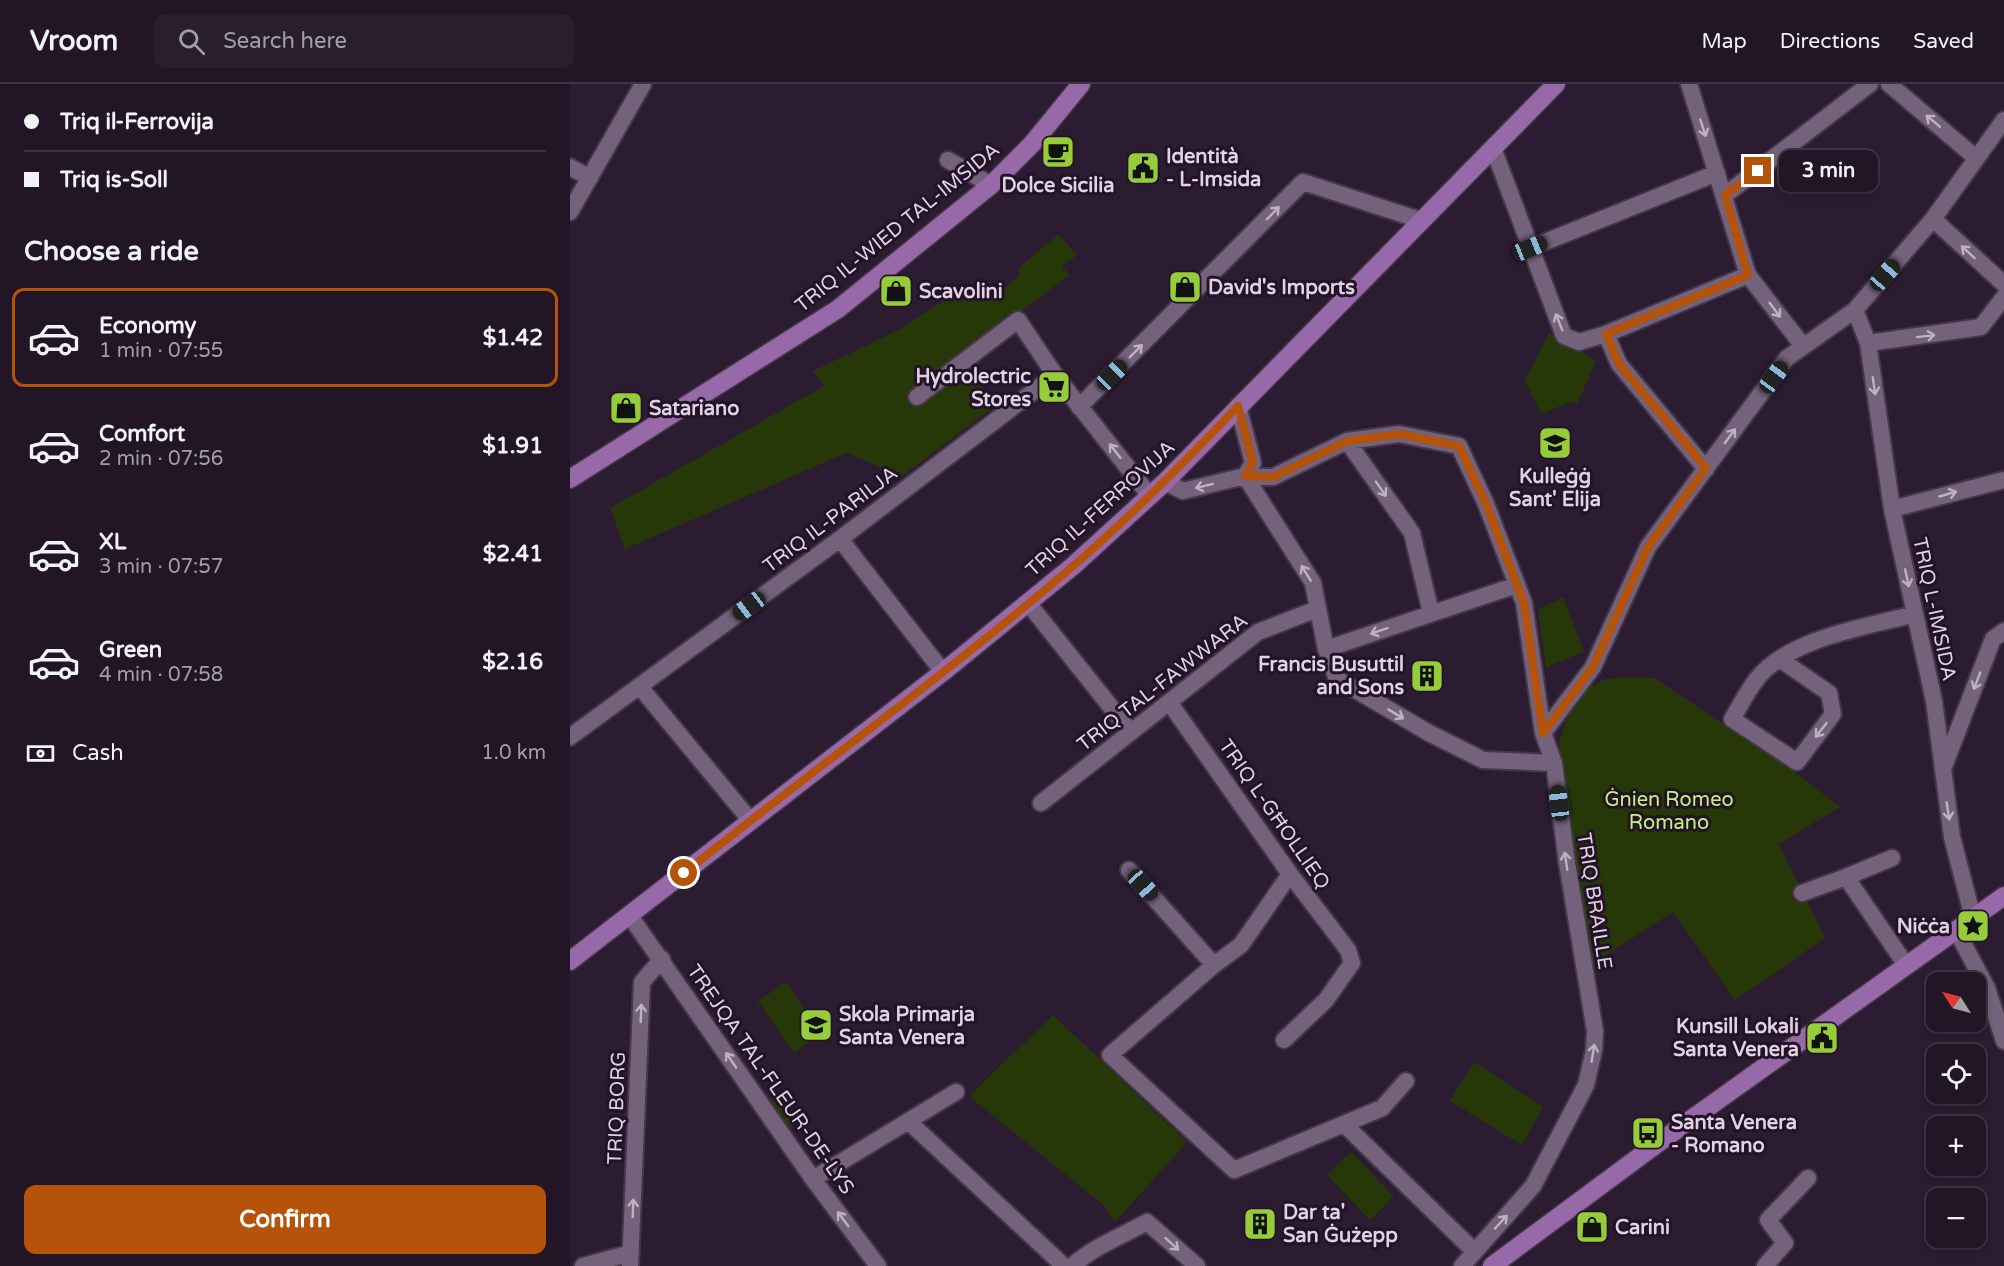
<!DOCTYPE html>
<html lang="en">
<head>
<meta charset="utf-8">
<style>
  body { margin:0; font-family:"Varela Round",sans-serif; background:#291e2e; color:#f1f3f6; height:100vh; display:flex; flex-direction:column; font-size:22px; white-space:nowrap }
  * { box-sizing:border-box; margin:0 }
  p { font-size:20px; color:#a29fa7 }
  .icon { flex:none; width:33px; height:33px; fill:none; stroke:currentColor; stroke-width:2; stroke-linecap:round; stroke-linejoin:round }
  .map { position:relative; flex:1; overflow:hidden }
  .sheet { display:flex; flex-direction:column; background:#211526; width:570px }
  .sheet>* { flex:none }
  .hud { display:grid; align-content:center; height:132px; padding:0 24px; background:#211526 }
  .needle { width:39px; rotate:306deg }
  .buttons { position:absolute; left:1356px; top:888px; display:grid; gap:12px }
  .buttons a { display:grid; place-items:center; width:60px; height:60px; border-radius:12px; background:#211526; box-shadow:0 3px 9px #0003,0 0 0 2px #3e3443; font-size:30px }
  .end { position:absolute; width:27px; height:27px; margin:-14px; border:8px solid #b45309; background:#fff; box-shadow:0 0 0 3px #fff }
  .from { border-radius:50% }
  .bubble { position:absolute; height:42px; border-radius:12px; background:#211526; box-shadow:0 3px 9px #0003,0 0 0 2px #3e3443; font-size:20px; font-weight:800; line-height:42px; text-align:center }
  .car { position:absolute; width:18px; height:36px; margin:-18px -9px; border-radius:8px; box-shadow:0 0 4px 2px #0007; background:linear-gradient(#222 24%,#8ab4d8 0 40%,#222 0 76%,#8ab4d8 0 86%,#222 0) }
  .hud b { display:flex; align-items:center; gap:21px; height:57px; font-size:22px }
  .hud b+b { border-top:2px solid #3e3443 }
  .hud i { width:15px; height:15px; background:#f1f3f6 }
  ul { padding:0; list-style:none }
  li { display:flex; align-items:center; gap:18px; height:99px; margin:0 12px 9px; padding:0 12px; border:3px solid transparent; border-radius:12px }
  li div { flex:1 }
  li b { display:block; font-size:22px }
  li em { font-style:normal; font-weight:800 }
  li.selected { border-color:#b45309 }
  li>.icon { width:54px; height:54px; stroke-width:1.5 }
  h2 { padding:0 24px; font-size:27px; line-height:72px }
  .pay { display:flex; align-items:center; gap:15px; height:66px; padding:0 24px; font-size:22px }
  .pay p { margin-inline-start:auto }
  .cta { display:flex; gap:12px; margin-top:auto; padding:12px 24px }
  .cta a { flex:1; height:69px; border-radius:12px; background:#b45309; color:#fff; font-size:24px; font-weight:800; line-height:69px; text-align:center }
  header { display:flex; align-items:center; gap:36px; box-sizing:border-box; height:84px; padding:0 30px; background:#211526; border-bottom:2px solid #3e3443 }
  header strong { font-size:28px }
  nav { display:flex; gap:33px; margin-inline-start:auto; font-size:21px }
  .search { width:420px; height:54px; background:#291e2e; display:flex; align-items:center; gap:15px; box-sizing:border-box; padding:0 21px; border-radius:12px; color:#a29fa7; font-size:22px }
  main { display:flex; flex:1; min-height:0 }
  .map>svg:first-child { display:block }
  .green { fill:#263807 }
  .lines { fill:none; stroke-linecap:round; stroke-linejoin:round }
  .minor-casing { stroke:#443749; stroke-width:20 }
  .major-casing { stroke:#443749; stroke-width:21 }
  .minor { stroke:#74617b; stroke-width:16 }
  .major { stroke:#9869a8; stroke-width:18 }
  .oneway { stroke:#beb1c3 }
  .route { stroke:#b45309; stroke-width:8 }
  .labels { text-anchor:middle; stroke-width:6; stroke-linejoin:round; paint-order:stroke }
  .poi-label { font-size:20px; font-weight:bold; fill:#ded3e2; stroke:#231228; text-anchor:start }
  .street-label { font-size:20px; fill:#ded3e2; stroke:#231228 }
  .park-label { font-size:20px; fill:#c2f47d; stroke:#231228 }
</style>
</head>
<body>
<header>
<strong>Vroom</strong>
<div class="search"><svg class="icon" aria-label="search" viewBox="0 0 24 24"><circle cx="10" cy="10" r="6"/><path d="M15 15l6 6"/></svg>Search here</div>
<nav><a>Map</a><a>Directions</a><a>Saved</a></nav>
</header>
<main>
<section class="sheet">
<div class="hud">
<b><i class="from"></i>Triq il-Ferrovija</b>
<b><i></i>Triq is-Soll</b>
</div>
<h2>Choose a ride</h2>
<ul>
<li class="selected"><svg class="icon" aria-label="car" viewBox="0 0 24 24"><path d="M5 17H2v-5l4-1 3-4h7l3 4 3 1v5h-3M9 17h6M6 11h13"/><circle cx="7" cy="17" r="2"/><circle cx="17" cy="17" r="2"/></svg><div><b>Economy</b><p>1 min · 07:55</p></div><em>$1.42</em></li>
<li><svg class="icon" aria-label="car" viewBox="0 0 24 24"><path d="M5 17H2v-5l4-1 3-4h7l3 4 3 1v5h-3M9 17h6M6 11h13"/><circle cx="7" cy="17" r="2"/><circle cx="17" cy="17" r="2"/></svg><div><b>Comfort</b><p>2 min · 07:56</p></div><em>$1.91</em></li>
<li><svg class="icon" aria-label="car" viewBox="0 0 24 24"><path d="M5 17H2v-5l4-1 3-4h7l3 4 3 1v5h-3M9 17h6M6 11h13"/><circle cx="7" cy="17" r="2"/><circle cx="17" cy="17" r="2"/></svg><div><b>XL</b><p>3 min · 07:57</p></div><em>$2.41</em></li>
<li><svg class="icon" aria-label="car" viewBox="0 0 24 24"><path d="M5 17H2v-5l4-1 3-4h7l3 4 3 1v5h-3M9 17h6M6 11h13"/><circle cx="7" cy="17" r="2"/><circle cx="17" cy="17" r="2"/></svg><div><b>Green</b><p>4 min · 07:58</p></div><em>$2.16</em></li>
</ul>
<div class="pay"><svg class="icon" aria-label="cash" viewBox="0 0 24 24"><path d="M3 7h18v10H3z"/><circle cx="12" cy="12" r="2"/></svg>Cash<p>1.0 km</p></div>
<div class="cta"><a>Confirm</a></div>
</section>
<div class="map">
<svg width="1434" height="1182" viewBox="0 0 1434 1182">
  <rect width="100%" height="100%" fill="#2c1c32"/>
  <path class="green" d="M488 150 507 171 492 182 499 191 395 270 399 286 425 322 327 396 322 388 276 369 55 465 40 424 254 302 243 287 328 246 406 196 421 215 450 191 447 186Z
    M979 249 1026 277 1007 320 1003 317 971 330 955 297Z
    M993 513 1014 567 976 584 968 526Z
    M1057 593 1084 594 1229 691 1270 723 1209 760 1255 854 1165 916 1103 828 1022 880 988 674C988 647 1006 605 1034 596 1041 594 1050 594 1057 593Z
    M216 898 251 949 224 969 188 917Z
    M483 931 617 1058 545 1138 533 1121 399 1012Z
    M904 978 973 1023 952 1061 880 1017Z
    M203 1014 223 1031 224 1040 219 1048 196 1015Z
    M781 1068 824 1113 800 1136 757 1091Z"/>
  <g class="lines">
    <g class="minor-casing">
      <path id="minor" d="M1119 0 1178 191 1233 262
        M1319 0 1406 74
        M923 64 994 252 1009 258 1036 250 1178 191
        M378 76 421 101
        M0 83 20 94
        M1155 111 1300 0
        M0 128 73 0
        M1363 135 1434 200
        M960 164 1147 89
        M1285 226 1298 259 1322 425 1364 617 1382 753 1403 834
        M1036 250 1049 280 1136 385
        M1298 259 1411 243 1434 213
        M347 313 448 236 485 291 580 412
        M668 322 683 379 675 392
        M509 323 733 98 850 136
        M777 357 842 449 861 529
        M675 392 743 499 756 565 767 595 859 649 913 676 984 679
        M595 398 613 407 675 392 703 393 777 357 829 350 889 362 916 420 954 519 973 649 984 679 997 779 1025 947 1024 966 1016 1001 963 1102 892 1182
        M1322 425 1434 396
        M270 455 373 588
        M458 519 560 647
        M756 565 947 501
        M1211 576 1259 609 1263 630 1227 678 1162 635C1170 622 1177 608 1186 596 1218 554 1297 543 1345 530
        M70 603 180 736
        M599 618 720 790 778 866 782 879 756 916 714 956
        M973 649 1023 583 1078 463 1217 274 1285 226 1363 135 1434 36
        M0 653 270 455 485 291
        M1373 685 1423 555 1434 547
        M471 719 688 548 747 525
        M1322 774 1276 793 1336 881
        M559 786 644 881
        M720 790 671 861 644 881 540 971 664 1086 812 1024 836 997
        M1232 809 1276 793
        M60 832 243 1095 308 1182
        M1386 846 1417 904 1434 957
        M338 1037 494 1182
        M775 1041 904 1167
        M243 1095 386 1008
        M13 1182 61 1169
        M60 1182 72 898 92 875
        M502 1182C525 1162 550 1153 577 1138L627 1182
        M1195 1182 1215 1159 1198 1136 1238 1094"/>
    </g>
    <g class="major-casing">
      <path id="major" d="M0 395 268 225 421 101 462 60 511 0
        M0 877 373 588 503 482 595 398 986 0
        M922 1182 1088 1059 1434 812"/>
    </g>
    <use href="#minor" class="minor"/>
    <use href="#major" class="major"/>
  </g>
  <defs><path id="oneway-shaft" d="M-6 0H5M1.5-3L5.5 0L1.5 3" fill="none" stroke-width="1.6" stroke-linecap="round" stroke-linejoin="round" transform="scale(1.5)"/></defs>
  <g class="oneway">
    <use href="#oneway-shaft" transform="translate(1363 37) rotate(-140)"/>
    <use href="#oneway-shaft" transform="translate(1133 44) rotate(72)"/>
    <use href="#oneway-shaft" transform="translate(703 129) rotate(-46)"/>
    <use href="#oneway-shaft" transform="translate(1398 168) rotate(-137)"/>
    <use href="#oneway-shaft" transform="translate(1205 226) rotate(53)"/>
    <use href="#oneway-shaft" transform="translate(989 238) rotate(-112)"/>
    <use href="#oneway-shaft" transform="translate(1356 252) rotate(-7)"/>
    <use href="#oneway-shaft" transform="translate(566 267) rotate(-45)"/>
    <use href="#oneway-shaft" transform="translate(1304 302) rotate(82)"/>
    <use href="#oneway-shaft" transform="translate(1160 352) rotate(-54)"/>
    <use href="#oneway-shaft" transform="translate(545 367) rotate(-128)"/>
    <use href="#oneway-shaft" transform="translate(634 402) rotate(166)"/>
    <use href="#oneway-shaft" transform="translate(811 405) rotate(55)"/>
    <use href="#oneway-shaft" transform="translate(1378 410) rotate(-16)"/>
    <use href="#oneway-shaft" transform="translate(736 489) rotate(-122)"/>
    <use href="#oneway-shaft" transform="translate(1337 494) rotate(78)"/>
    <use href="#oneway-shaft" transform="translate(809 547) rotate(161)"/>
    <use href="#oneway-shaft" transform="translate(1407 597) rotate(111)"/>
    <use href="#oneway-shaft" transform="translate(826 630) rotate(31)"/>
    <use href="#oneway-shaft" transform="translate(1251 646) rotate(128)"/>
    <use href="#oneway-shaft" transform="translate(1378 727) rotate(81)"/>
    <use href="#oneway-shaft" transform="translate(996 777) rotate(-98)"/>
    <use href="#oneway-shaft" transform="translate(71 929) rotate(-88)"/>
    <use href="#oneway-shaft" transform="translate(1023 969) rotate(-81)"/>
    <use href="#oneway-shaft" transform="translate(161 976) rotate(-124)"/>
    <use href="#oneway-shaft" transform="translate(63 1124) rotate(-88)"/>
    <use href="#oneway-shaft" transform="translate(273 1135) rotate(-127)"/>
    <use href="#oneway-shaft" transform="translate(931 1138) rotate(-47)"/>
    <use href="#oneway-shaft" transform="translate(602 1160) rotate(42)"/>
  </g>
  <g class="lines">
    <path class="route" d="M114 789C243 686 377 590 502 483 560 433 615 378 668 322L683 379 675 392 703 393 777 357 829 350 889 362 916 420 954 519 973 649 1023 583 1078 463 1136 384 1049 280 1036 250 1178 191 1155 111 1188 87"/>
  </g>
  <defs>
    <g id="cafe-square" transform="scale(1.725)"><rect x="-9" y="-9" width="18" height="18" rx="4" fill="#96cc3a" stroke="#231228"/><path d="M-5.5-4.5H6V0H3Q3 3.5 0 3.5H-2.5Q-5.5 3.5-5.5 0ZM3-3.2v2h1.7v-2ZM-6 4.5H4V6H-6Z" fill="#111"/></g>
    <g id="civic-square" transform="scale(1.725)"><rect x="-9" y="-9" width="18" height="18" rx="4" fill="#96cc3a" stroke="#231228"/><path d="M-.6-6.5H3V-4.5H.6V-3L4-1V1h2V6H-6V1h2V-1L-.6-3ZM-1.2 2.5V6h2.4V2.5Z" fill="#111"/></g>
    <g id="shop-square" transform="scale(1.725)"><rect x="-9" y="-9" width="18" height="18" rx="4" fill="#96cc3a" stroke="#231228"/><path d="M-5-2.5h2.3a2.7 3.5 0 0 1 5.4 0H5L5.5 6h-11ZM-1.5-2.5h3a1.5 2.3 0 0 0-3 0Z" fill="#111"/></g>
    <g id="supermarket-square" transform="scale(1.725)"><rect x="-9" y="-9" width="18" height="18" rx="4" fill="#96cc3a" stroke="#231228"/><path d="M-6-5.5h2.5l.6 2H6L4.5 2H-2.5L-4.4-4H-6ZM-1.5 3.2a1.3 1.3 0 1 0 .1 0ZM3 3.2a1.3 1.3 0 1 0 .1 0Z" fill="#111"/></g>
    <g id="school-square" transform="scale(1.725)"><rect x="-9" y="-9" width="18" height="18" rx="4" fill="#96cc3a" stroke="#231228"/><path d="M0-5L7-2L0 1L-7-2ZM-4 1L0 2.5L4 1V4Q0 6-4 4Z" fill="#111"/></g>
    <g id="building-square" transform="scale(1.725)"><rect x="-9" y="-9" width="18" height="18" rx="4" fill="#96cc3a" stroke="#231228"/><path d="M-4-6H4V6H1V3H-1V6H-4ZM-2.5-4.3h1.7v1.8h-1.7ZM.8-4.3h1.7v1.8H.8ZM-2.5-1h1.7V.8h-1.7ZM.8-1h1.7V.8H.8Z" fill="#111"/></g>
    <g id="sight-square" transform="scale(1.725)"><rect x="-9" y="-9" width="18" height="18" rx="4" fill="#96cc3a" stroke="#231228"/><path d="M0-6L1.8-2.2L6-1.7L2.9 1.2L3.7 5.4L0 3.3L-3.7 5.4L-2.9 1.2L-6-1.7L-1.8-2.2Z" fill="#111"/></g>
    <g id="bus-square" transform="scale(1.725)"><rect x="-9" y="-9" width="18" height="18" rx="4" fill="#96cc3a" stroke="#231228"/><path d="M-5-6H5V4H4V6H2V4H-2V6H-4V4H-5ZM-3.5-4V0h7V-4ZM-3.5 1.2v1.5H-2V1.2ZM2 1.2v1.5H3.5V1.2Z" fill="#111"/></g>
  </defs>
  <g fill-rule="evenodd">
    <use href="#cafe-square" x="488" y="68"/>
    <use href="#civic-square" x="573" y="84"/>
    <use href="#shop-square" x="615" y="203"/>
    <use href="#shop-square" x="326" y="207"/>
    <use href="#supermarket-square" x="484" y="303"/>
    <use href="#shop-square" x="56" y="324"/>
    <use href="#school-square" x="985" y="359"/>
    <use href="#building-square" x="857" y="592"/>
    <use href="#sight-square" x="1403" y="842"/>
    <use href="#school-square" x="246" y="941"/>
    <use href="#civic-square" x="1252" y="954"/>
    <use href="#bus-square" x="1078" y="1049"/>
    <use href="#building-square" x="690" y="1140"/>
    <use href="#shop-square" x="1022" y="1143"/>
  </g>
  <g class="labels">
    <g class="poi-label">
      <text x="596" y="79">Identità<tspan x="596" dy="23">- L-Imsida</tspan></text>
      <text x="488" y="108" text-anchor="middle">Dolce Sicilia</text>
      <text x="638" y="210">David's Imports</text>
      <text x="349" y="214">Scavolini</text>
      <text x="461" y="299" text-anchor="end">Hydrolectric<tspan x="461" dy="23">Stores</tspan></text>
      <text x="79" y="331">Satariano</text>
      <text x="985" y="399" text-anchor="middle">Kulleġġ<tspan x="985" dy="23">Sant' Elija</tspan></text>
      <text x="834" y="587" text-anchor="end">Francis Busuttil<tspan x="834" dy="23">and Sons</tspan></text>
      <text x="1380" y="849" text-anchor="end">Niċċa</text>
      <text x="269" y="937">Skola Primarja<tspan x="269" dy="23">Santa Venera</tspan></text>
      <text x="1229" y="949" text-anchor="end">Kunsill Lokali<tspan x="1229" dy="23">Santa Venera</tspan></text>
      <text x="1101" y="1045">Santa Venera<tspan x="1101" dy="23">- Romano</tspan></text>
      <text x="713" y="1135">Dar ta'<tspan x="713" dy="23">San Ġużepp</tspan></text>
      <text x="1045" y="1150">Carini</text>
    </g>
    <g class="street-label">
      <text transform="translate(327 143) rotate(-39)" y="7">TRIQ IL-WIED TAL-IMSIDA</text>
      <text transform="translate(530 424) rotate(-42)" y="7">TRIQ IL-FERROVIJA</text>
      <text transform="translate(260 435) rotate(-37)" y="7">TRIQ IL-PARILJA</text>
      <text transform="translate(1365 525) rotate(78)" y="7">TRIQ L-IMSIDA</text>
      <text transform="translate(592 598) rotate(-38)" y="7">TRIQ TAL-FAWWARA</text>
      <text transform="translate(705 730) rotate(55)" y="7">TRIQ L-GĦOLLIEQ</text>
      <text transform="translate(1025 817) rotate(81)" y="7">TRIQ BRAILLE</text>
      <text transform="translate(201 995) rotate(55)" y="7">TREJQA TAL-FLEUR-DE-LYS</text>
      <text transform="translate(46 1024) rotate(-88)" y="7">TRIQ BORG</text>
    </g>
    <g class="park-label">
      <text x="1099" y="722">Ġnien Romeo<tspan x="1099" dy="23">Romano</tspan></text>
    </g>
  </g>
</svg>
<div class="buttons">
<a><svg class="needle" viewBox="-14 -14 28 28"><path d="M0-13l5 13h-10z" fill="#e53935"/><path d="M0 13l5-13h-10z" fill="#a29fa7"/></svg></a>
<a><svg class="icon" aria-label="locate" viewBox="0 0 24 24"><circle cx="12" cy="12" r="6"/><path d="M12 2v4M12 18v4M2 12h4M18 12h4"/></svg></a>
<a>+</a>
<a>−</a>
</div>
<i class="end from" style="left:114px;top:789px"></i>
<i class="end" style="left:1188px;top:87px"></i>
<div class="bubble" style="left:1209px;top:66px;width:99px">3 min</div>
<i class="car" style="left:960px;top:164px;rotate:68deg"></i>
<i class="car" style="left:1315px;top:191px;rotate:41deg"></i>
<i class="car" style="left:542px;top:291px;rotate:45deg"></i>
<i class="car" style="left:1204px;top:293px;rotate:36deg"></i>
<i class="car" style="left:179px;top:522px;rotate:233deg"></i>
<i class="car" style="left:989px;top:719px;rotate:353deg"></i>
<i class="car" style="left:573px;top:801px;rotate:138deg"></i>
</div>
</main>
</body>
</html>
